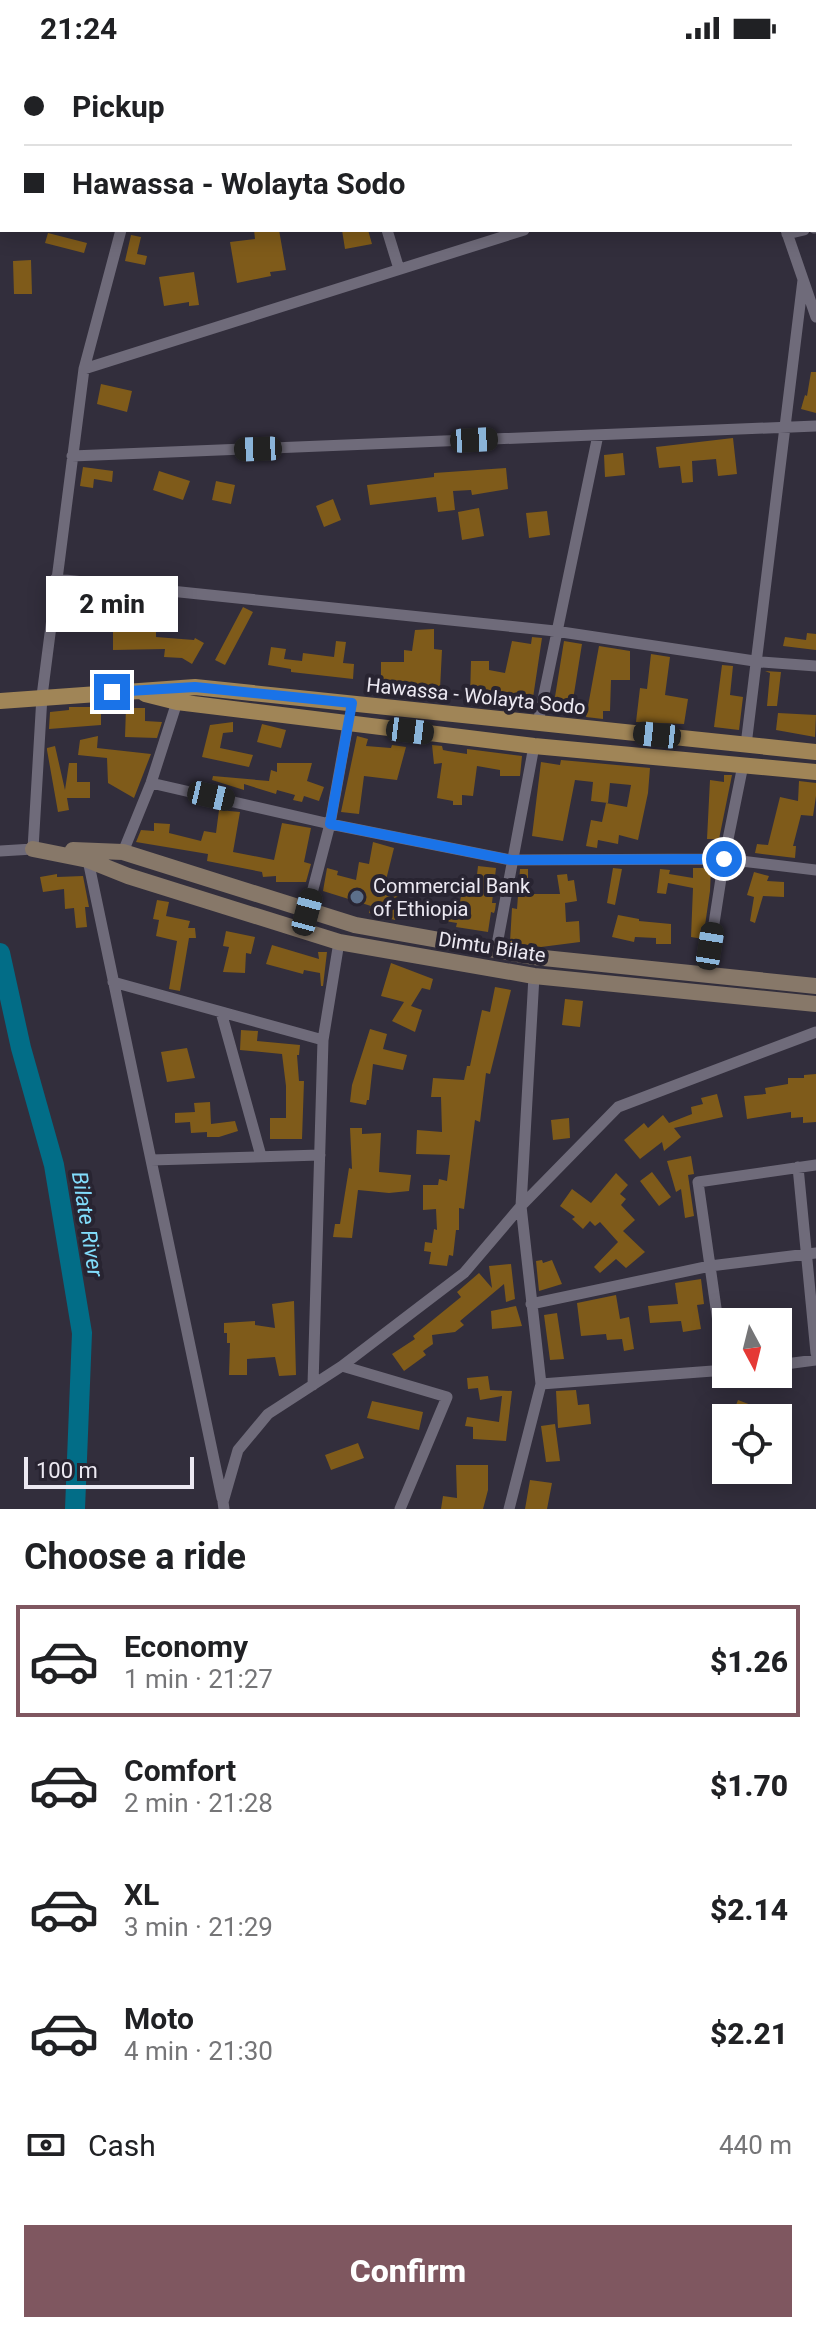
<!DOCTYPE html>
<html lang="en">
<head>
<meta charset="utf-8">
<style>
  body { margin:0; font-family:Roboto,sans-serif; background:#f2f2f2; color:#202124; height:100vh; display:flex; flex-direction:column; font-size:30px; white-space:nowrap }
  * { box-sizing:border-box; margin:0 }
  p { font-size:26px; color:#757577 }
  .icon { flex:none; width:44px; height:44px; fill:none; stroke:currentColor; stroke-width:2; stroke-linecap:round; stroke-linejoin:round }
  .map { position:relative; height:1453px; overflow:hidden }
  .drawer { display:flex; flex-direction:column; background:#fff; flex:1 }
  .drawer>* { flex:none }
  .top-card { position:absolute; left:0px; top:0px; width:816px; height:176px; box-shadow:0 4px 20px #0003; display:grid; align-content:center; height:176px; padding:0 24px; background:#fff }
  .needle { width:52px; rotate:173deg }
  .buttons { position:absolute; left:712px; top:1252px; display:grid; gap:16px }
  .buttons a { display:grid; place-items:center; width:80px; height:80px; border-radius:0px; background:#fff; box-shadow:0 4px 20px #0003; font-size:40px }
  .scale { position:absolute; left:24px; bottom:20px; width:170px; box-sizing:border-box; padding-left:8px; border:4px solid #ece9f2; border-top:0; font-size:22px; line-height:28px; white-space:nowrap; color:#ece9f2; -webkit-text-stroke:6px #282431; paint-order:stroke }
  .end { position:absolute; width:36px; height:36px; margin:-18px; border:10px solid #1a73e8; background:#fff; box-shadow:0 0 0 4px #fff }
  .from { border-radius:50% }
  .bubble { position:absolute; height:56px; border-radius:0px; background:#fff; box-shadow:0 4px 20px #0003; font-size:26px; font-weight:800; line-height:56px; text-align:center }
  .car { position:absolute; width:24px; height:48px; margin:-24px -12px; border-radius:10px; box-shadow:0 0 6px 2px #0007; background:linear-gradient(#222 24%,#8ab4d8 0 40%,#222 0 76%,#8ab4d8 0 86%,#222 0) }
  .top-card b { display:flex; align-items:center; gap:28px; height:76px; font-size:30px }
  .top-card b+b { border-top:2px solid #e0e0e0 }
  .top-card i { width:20px; height:20px; background:#202124 }
  ul { padding:0; list-style:none }
  li { display:flex; align-items:center; gap:24px; height:112px; margin:0 16px 12px; padding:0 8px; border:4px solid transparent; border-radius:0px }
  li div { flex:1 }
  li b { display:block; font-size:30px }
  li em { font-style:normal; font-weight:800 }
  li.active { border-color:#7f5760 }
  li>.icon { width:72px; height:72px; stroke-width:1.5 }
  h2 { padding:0 24px; font-size:36px; line-height:96px }
  .pay { display:flex; align-items:center; gap:20px; height:88px; padding:0 24px; font-size:30px }
  .pay p { margin-inline-start:auto }
  .primary-button { display:flex; gap:16px; margin-top:auto; padding:16px 24px }
  .primary-button a { flex:1; height:92px; border-radius:0px; background:#7f5760; color:#fff; font-size:32px; font-weight:800; line-height:92px; text-align:center }
  .status { display:flex; justify-content:space-between; align-items:center; height:56px; padding:0 40px; background:#fff; direction:ltr }
  .status svg { height:22px; fill:currentColor }
  .map>svg:first-child { display:block }
  .lines { fill:none; stroke-linecap:round; stroke-linejoin:round }
  .river { stroke:#026d87; stroke-width:20 }
  .building { fill:#7f5b1a }
  .minor { stroke:#6f6b7a; stroke-width:11 }
  .secondary { stroke:#877869; stroke-width:16 }
  .primary { stroke:#a08557; stroke-width:16 }
  .route { stroke:#1a73e8; stroke-width:10 }
  .service-dot { fill:#5c6f8a; stroke:#282431; stroke-width:3 }
  .labels { text-anchor:middle; stroke-width:8; stroke-linejoin:round; paint-order:stroke }
  .street-label { font-size:20px; fill:#ece9f2; stroke:#282431 }
  .poi-label { font-size:20px; fill:#ece9f2; stroke:#282431; text-anchor:start }
  .water-label { font-size:22px; font-style:italic; fill:#82ddfc; stroke:#282431 }
</style>
</head>
<body>
<div class="status"><b>21:24</b><svg viewBox="0 0 49 12"><path d="M0 12V9h3v3zM5 12V6h3v6zM10 12V3h3v9zM15 12V0h3v12zM26 1h20v11H26zM47 4h2v5h-2z"/></svg></div>
<div class="map">
<svg width="816" height="1453" viewBox="0 0 816 1453">
  <rect width="100%" height="100%" fill="#322e3c"/>
  <g class="lines">
    <path class="river" d="M0 897 21 992 54 1109 82 1277 75 1453"/>
  </g>
  <path class="building" d="M254 174H279L286 214 270 216 271 220 237 227 230 186 255 183Z
    M342 174H368L372 188 345 193Z
    M48 177 87 187 84 197 45 187Z
    M131 179 141 181 137 198 147 200 145 209 125 205Z
    M31 204 32 238H14L13 205Z
    M194 216 199 249 189 250V246L164 250 159 221Z
    M811 316H816V357L801 353 805 339 807 340Z
    M101 328 132 335 127 356 97 348Z
    M733 382 737 418 718 420 716 403 692 405 693 426 682 427 680 410 659 412 656 391Z
    M623 397 625 419 605 421 604 399Z
    M83 411 113 415 112 426 94 423 93 432 80 430Z
    M506 412 508 433 472 439 471 434 453 435 455 454 438 456 436 441 370 449 367 429 434 421V417Z
    M159 415 190 425 183 444 153 434Z
    M216 425 235 429 231 448 212 444Z
    M333 443 341 464 324 471 316 450Z
    M479 452 484 480 462 484 458 456Z
    M547 455 550 479 529 482 526 457Z
    M243 551 253 556 225 609 215 604Z
    M156 573V581L194 584 195 582 204 587 192 608 182 602 164 601 165 593 113 594V574Z
    M434 573V593L442 594 440 633H430L429 640 410 639V635L381 633V606H404V594L412 595 415 574Z
    M807 577 816 578V594L783 590 785 581 806 584Z
    M532 581 542 582 531 655 523 654V650L496 646 497 642H470L471 605H489V614L505 617 512 585 531 588Z
    M336 585 346 586 343 607 354 608 353 623 291 616V613L268 609 271 591 286 593 284 603 302 605 303 597 334 601Z
    M564 585 582 588 572 650 554 647Z
    M599 590 630 595V624H611L610 655H603V663L586 661Z
    M651 598 670 601 665 639 688 643 684 668 636 666 640 632 647 633Z
    M722 609 733 610 730 639 743 641 739 674 714 671Z
    M765 615 781 616 777 650H767L770 617Z
    M69 651H101V669L49 673 50 656 69 654Z
    M126 652H145V665L162 666 157 682 125 681Z
    M778 657 816 659 815 681 776 674Z
    M233 666V676L223 677 220 692 253 699 249 711 202 701 210 669Z
    M262 668 286 674 281 692 257 686Z
    M98 680 97 692 151 698 134 742 108 727 107 702 78 699 80 684Z
    M357 680 368 683 366 690 391 692 392 689 406 691 397 724 364 720 359 758 341 756Z
    M432 689 442 690 443 694 448 695 467 698V693L522 700 520 720H500V714L477 710 473 740 462 739V749H453V745L437 742 442 707 434 708Z
    M55 690 65 734 69 707H77V726H90V742H67L69 754 58 756 47 694V692Z
    M561 704 650 712 648 737 638 784 619 779 618 788 598 784 597 792 586 790 591 764 602 766 606 747 627 751 631 729 610 727 608 747 591 745 593 726 575 724 563 785 532 780 541 706 560 709Z
    M277 707H312L307 725 324 731 319 745 304 740 302 746 293 744 295 739 277 734 276 738 244 728V734L212 724 213 720 269 725 271 714 277 716Z
    M724 719H732L719 783H707L710 724 724 726Z
    M799 725 816 727V740L813 760 801 759 793 790H796L795 802 755 797 757 788 768 789 780 741 798 745Z
    M219 754 240 756 233 796 274 804 282 767 311 772 304 806 311 808 306 826H276V820L263 821 262 816 207 805 208 798 136 786 141 774 154 775V767L170 768 169 777 201 785 204 775 216 777Z
    M373 786 394 792 385 828H396V839L400 840 395 864 369 857 371 850 323 835 327 812 338 815 337 819 356 824 359 806 369 808Z
    M478 810 496 812 492 847H496L495 854 494 857 491 856 488 876 456 871 457 867 439 864 441 850 459 852 462 834 475 836Z
    M613 812 622 813 615 849 607 847Z
    M693 812H711L710 835 703 883 691 881 693 832 668 827 666 838 657 837 660 813 670 814 669 818 693 822Z
    M520 813H528V838H560L557 819 567 818 568 825 574 824 577 845 565 847 566 866 579 865 580 886 541 891 510 886 512 852 517 853Z
    M754 816 769 820 767 825 784 826V841L763 840 755 867 750 865 754 841 747 839Z
    M57 818V821L83 820 89 851H85L87 871 76 872 74 852 65 853 64 833 43 836 40 821Z
    M157 844 169 846 166 860 190 865 188 872H195L196 882H189L180 935 169 933 177 885 156 880 159 864 153 863Z
    M618 859 639 863V865L671 868V888H656V882L635 881 634 886 612 881Z
    M226 875 255 881 251 898 246 897 245 917 223 916 229 891 223 890Z
    M272 889 319 903 318 896H327L323 930H321L320 917 304 914 303 918 266 908Z
    M391 907 433 923 430 934 422 932 411 950 422 954 415 976 392 965 404 946 381 940Z
    M495 931 511 934 490 1018 486 1017 480 1066 475 1064 464 1153 459 1152V1174H456L453 1200 449 1199 447 1210 429 1208 431 1196 424 1195 425 1186 432 1187 434 1173 437 1174 436 1153 423 1154V1129H438L439 1123 447 1125 450 1099 416 1098 417 1074 442 1076 441 1041H431L433 1022 464 1024 467 1010H470L482 954 490 956Z
    M565 943 583 945 580 971 562 969Z
    M370 973 387 978 383 993 407 999 403 1014 373 1008 369 1044H367L366 1049 350 1046 352 1029Z
    M241 974 258 975 257 985 300 989 299 999H297L299 1025H304L302 1083H270V1062H286V1030L282 998 240 994Z
    M187 992 195 1022 167 1026 161 996Z
    M816 1018V1066L803 1067V1061L791 1062V1056L747 1063 744 1040 766 1038 765 1032 788 1028V1022H804V1019Z
    M717 1038 723 1061 674 1072 681 1081 664 1095 662 1086 640 1103 624 1084 644 1067 648 1072 663 1059 669 1067 692 1058 691 1051 703 1048 701 1042Z
    M210 1046 211 1068 235 1065 238 1075 219 1081H207V1076L191 1077 190 1066 175 1067V1057L195 1056 194 1047Z
    M569 1062 570 1082 553 1084 551 1064Z
    M350 1072H362V1078L381 1077 379 1116 411 1119 409 1135 389 1137 358 1134 352 1182 333 1181 335 1168H340L349 1112 352 1113Z
    M691 1100 694 1118 688 1119 694 1160 685 1162 681 1133 676 1136 667 1105Z
    M652 1116 671 1141 659 1150 640 1125Z
    M616 1117 628 1129 620 1138 626 1143 621 1149 635 1164 623 1175 645 1196 626 1212 616 1203 600 1217 594 1211 618 1186 600 1166 595 1170 590 1165 583 1173 572 1163 575 1161 560 1150 572 1133 591 1147Z
    M542 1204 543 1207 552 1204 562 1228 539 1235 536 1205Z
    M511 1208 515 1243 506 1246 504 1228 460 1265 464 1269 455 1276 432 1279 433 1288 423 1295 426 1299 404 1315 392 1298 415 1283 413 1280 461 1241 457 1236 479 1217 492 1232 489 1210Z
    M701 1223 704 1248 697 1249 701 1273 683 1276 681 1265 650 1267 648 1250 678 1248 675 1227Z
    M616 1239 620 1263 629 1261 634 1293 624 1295 622 1283 607 1284 606 1278 581 1280 577 1247Z
    M294 1245 296 1319 279 1320 275 1301 247 1303V1319H229L230 1287H227V1277H224V1267L255 1265V1269L275 1272 272 1248Z
    M516 1250 522 1270 492 1273 491 1255Z
    M557 1257 564 1303 550 1304 544 1259Z
    M488 1320 490 1334 512 1335 506 1385 473 1383V1371L465 1370 467 1361 499 1366 502 1340 480 1344 478 1332 468 1333 467 1322Z
    M576 1334 578 1349 589 1348 591 1368 558 1372 556 1335Z
    M738 1344 782 1361V1362H731Z
    M372 1345 423 1356 419 1374 367 1362Z
    M555 1368 560 1405 546 1406 541 1370Z
    M358 1387 364 1402 331 1414 325 1399Z
    M456 1409H488V1434L483 1453H441L443 1440 457 1442Z
    M530 1424 552 1427 547 1453H525Z"/>
  <g class="lines">
    <path class="minor" d="M237 0 242 2
      M733 0V2
      M148 2V0
      M349 2 350 0
      M488 2 489 0
      M659 2V0
      M697 2 704 0
      M814 172 816 171
      M387 174 399 213
      M786 174 816 261
      M787 178 804 174
      M84 313 524 174
      M72 400 816 370
      M55 523 555 575 761 606 816 610
      M538 667 598 379
      M746 689 803 224
      M151 727 330 768 511 804 724 803 816 814
      M0 795 33 793 42 640 84 313 121 174
      M123 796 151 727 177 646
      M88 804 222 1442
      M307 856 330 768 348 668
      M496 894 534 690
      M706 919 724 803 743 709
      M113 926 323 984
      M221 956 261 1100
      M151 1104 320 1099
      M798 1111 816 1297
      M531 1248 710 1210 816 1197
      M778 1309 816 1304
      M342 1310 447 1341 400 1453
      M725 1315 698 1126 816 1109
      M541 1328 726 1314
      M313 1329 323 984 339 886
      M224 1453 223 1446 238 1394 268 1358 342 1310 464 1217 521 1150 534 920
      M509 1453 541 1328 521 1150 618 1051 816 976"/>
    <path class="secondary" d="M33 793 88 804 128 820 339 886 534 920 816 948
      M73 794 123 796 355 869 534 901 816 930"/>
    <path class="primary" d="M145 638 177 646 534 690 816 716
      M0 645 195 631 816 696"/>
  </g>
  <g class="lines">
    <path class="route" d="M112 636 195 631 352 647 330 768 511 804 724 803"/>
  </g>
  <circle class="service-dot" cx="357" cy="841" r="8"/>
  <g class="labels">
    <g class="street-label">
      <text transform="translate(476 640) rotate(6)" y="7">Hawassa - Wolayta Sodo</text>
      <text transform="translate(492 891) rotate(9)" y="7">Dimtu Bilate</text>
    </g>
    <g class="poi-label">
      <text x="373" y="837">Commercial Bank<tspan x="373" dy="23">of Ethiopia</tspan></text>
    </g>
    <g class="water-label">
      <text transform="translate(88 1168) rotate(81)" y="8">Bilate River</text>
    </g>
  </g>
</svg>
<div class="buttons">
<a><svg class="needle" viewBox="-14 -14 28 28"><path d="M0-13l5 13h-10z" fill="#e53935"/><path d="M0 13l5-13h-10z" fill="#757577"/></svg></a>
<a><svg class="icon" aria-label="locate" viewBox="0 0 24 24"><circle cx="12" cy="12" r="6"/><path d="M12 2v4M12 18v4M2 12h4M18 12h4"/></svg></a>
</div>
<div class="scale">100 m</div>
<i class="end from" style="left:724px;top:803px"></i>
<i class="end" style="left:112px;top:636px"></i>
<div class="bubble" style="left:46px;top:520px;width:132px">2 min</div>
<i class="car" style="left:474px;top:384px;rotate:87deg"></i>
<i class="car" style="left:258px;top:393px;rotate:268deg"></i>
<i class="car" style="left:410px;top:675px;rotate:97deg"></i>
<i class="car" style="left:657px;top:679px;rotate:276deg"></i>
<i class="car" style="left:211px;top:740px;rotate:103deg"></i>
<i class="car" style="left:307px;top:856px;rotate:15deg"></i>
<i class="car" style="left:710px;top:890px;rotate:9deg"></i>
<div class="top-card">
<b><i class="from"></i>Pickup</b>
<b><i></i>Hawassa - Wolayta Sodo</b>
</div>
</div>
<section class="drawer">
<h2>Choose a ride</h2>
<ul>
<li class="active"><svg class="icon" aria-label="car" viewBox="0 0 24 24"><path d="M5 17H2v-5l4-1 3-4h7l3 4 3 1v5h-3M9 17h6M6 11h13"/><circle cx="7" cy="17" r="2"/><circle cx="17" cy="17" r="2"/></svg><div><b>Economy</b><p>1 min · 21:27</p></div><em>$1.26</em></li>
<li><svg class="icon" aria-label="car" viewBox="0 0 24 24"><path d="M5 17H2v-5l4-1 3-4h7l3 4 3 1v5h-3M9 17h6M6 11h13"/><circle cx="7" cy="17" r="2"/><circle cx="17" cy="17" r="2"/></svg><div><b>Comfort</b><p>2 min · 21:28</p></div><em>$1.70</em></li>
<li><svg class="icon" aria-label="car" viewBox="0 0 24 24"><path d="M5 17H2v-5l4-1 3-4h7l3 4 3 1v5h-3M9 17h6M6 11h13"/><circle cx="7" cy="17" r="2"/><circle cx="17" cy="17" r="2"/></svg><div><b>XL</b><p>3 min · 21:29</p></div><em>$2.14</em></li>
<li><svg class="icon" aria-label="car" viewBox="0 0 24 24"><path d="M5 17H2v-5l4-1 3-4h7l3 4 3 1v5h-3M9 17h6M6 11h13"/><circle cx="7" cy="17" r="2"/><circle cx="17" cy="17" r="2"/></svg><div><b>Moto</b><p>4 min · 21:30</p></div><em>$2.21</em></li>
</ul>
<div class="pay"><svg class="icon" aria-label="cash" viewBox="0 0 24 24"><path d="M3 7h18v10H3z"/><circle cx="12" cy="12" r="2"/></svg>Cash<p>440 m</p></div>
<div class="primary-button"><a>Confirm</a></div>
</section>
</body>
</html>
